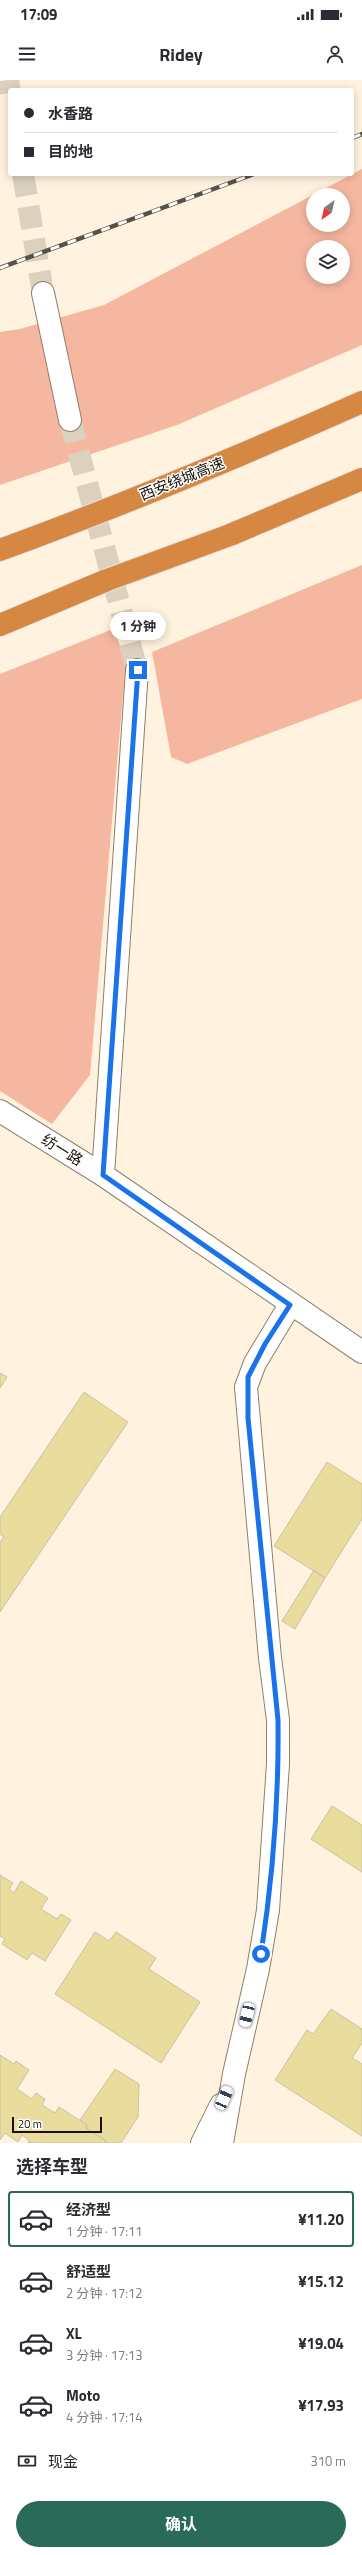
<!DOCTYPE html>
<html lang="zh">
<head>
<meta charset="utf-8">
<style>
  body { margin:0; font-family:"Titillium Web","Noto Sans SC",sans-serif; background:#f7f7f7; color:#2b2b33; height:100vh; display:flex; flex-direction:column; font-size:15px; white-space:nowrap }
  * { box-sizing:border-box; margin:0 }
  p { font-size:13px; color:#7c7c81 }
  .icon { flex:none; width:22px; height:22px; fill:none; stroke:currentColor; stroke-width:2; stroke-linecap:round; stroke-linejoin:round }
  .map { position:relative; height:2063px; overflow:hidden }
  .side { display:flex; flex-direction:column; background:#fff; flex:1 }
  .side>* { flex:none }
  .banner { position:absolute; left:8px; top:8px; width:346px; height:88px; border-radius:4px; box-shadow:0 2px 10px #0003; display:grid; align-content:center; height:88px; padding:0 16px; background:#fff }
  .needle { width:26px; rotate:213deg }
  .controls { position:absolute; left:306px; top:108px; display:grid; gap:8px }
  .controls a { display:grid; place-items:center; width:44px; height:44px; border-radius:50%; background:#fff; box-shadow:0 2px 10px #0003; font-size:20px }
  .scale { position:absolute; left:12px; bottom:10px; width:90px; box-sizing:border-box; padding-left:4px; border:2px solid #171109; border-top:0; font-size:11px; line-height:14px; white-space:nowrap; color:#171109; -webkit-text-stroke:3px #fff; paint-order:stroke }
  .end { position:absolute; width:18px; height:18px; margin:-9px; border:5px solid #1a73e8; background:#fff; box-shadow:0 0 0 2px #fff }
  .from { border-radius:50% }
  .bubble { position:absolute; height:28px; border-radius:14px; background:#fff; box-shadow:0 2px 10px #0003; font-size:13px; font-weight:700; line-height:28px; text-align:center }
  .car { position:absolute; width:12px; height:24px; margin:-12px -6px; border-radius:5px; box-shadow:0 0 3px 1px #0007; background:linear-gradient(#fff 24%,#345 0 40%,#fff 0 76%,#345 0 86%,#fff 0) }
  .banner b { display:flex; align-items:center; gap:14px; height:38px; font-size:15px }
  .banner b+b { border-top:1px solid #e1e1e2 }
  .banner i { width:10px; height:10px; background:#2b2b33 }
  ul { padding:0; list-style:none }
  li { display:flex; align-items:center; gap:12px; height:56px; margin:0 8px 6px; padding:0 8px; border:2px solid transparent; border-radius:4px }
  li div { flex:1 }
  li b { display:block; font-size:15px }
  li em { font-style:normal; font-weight:700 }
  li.selected { border-color:#2a6a58 }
  li>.icon { width:36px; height:36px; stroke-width:1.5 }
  h2 { padding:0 16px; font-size:18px; line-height:48px }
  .pay { display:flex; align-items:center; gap:10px; height:44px; padding:0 16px; font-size:15px }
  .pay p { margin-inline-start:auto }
  .action { display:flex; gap:8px; margin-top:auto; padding:8px 16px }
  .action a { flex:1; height:46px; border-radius:24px; background:#2a6a58; color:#fff; font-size:16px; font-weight:700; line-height:46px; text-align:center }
  .status { display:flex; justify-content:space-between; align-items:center; height:28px; padding:0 20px; background:#fff; direction:ltr }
  .status svg { height:11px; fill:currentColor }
  header { display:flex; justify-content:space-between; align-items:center; height:52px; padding:0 16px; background:#fff; font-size:18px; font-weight:700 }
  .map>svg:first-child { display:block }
  .green { fill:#f6b7a0; fill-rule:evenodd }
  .building { fill:#eadc9d; stroke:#c8c2a7 }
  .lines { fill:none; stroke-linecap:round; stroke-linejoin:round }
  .secondary-tunnel { stroke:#dcd0be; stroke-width:22; stroke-dasharray:22 11; stroke-linecap:butt }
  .secondary-casing { stroke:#8e7f69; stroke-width:24 }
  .highway-casing { stroke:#e3e2e1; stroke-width:24 }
  .secondary { stroke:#fff; stroke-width:22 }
  .highway { stroke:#d68842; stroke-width:22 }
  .rail-casing { stroke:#595146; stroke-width:4.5 }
  .rail { stroke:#fff; stroke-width:3; stroke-dasharray:9; stroke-linecap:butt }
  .route { stroke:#1a73e8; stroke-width:5 }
  .labels { text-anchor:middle; stroke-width:3; stroke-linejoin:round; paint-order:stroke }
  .street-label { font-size:15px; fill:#171109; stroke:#fff }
</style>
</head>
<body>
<div class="status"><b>17:09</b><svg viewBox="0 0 49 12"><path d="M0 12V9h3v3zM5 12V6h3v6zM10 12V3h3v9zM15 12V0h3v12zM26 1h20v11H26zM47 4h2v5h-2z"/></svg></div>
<header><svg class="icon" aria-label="menu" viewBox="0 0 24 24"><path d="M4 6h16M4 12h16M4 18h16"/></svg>Ridey<svg class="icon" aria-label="person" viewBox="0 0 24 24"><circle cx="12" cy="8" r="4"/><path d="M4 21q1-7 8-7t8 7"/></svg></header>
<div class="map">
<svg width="362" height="2063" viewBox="0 0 362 2063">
  <rect width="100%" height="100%" fill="#fff2de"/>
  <path class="green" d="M362 89V265L177 345 0 405V252L20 249 104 225ZM313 115H343V145H313ZM313 167H343V197H313Z
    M362 485V619L187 684 171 677 152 572Z
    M113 549 126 580 90 995 52 1044 0 1011V594Z"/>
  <path class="building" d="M0 1293 7 1297 0 1308Z
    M84 1312 128 1342 0 1532V1462L4 1457 0 1454V1437Z
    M327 1382 362 1404V1439L325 1498 274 1466Z
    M314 1490 325 1498 295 1549 282 1541Z
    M332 1726 362 1745V1792L311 1759Z
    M0 1795 13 1803 9 1809 14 1813 21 1801 48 1818 41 1829 57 1839 61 1834 71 1840 45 1881 32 1873 27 1880 2 1864 5 1859 0 1856Z
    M95 1852 109 1861 116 1852 156 1878 149 1889 200 1922 161 1983 55 1914Z
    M331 1929 362 1949V1963L352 1978 362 1984V2056L275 2000 307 1950 313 1954Z
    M0 1975 14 1984 16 1981 29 1990 17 2009 32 2019 36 2013 45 2019 42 2025 55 2033 59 2027 87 2045 86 2048 106 2061 105 2063H28L29 2060 22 2055 18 2062 5 2053 0 2060Z
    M115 1989 139 2004 138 2037 121 2063H105L106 2061 86 2048 87 2045 80 2040Z"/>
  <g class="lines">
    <path class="secondary-tunnel" d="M8 0 10 13
      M23 94 43 213
      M70 340 137 590"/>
    <g class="secondary-casing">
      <path id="secondary" d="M43 213 70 340
        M0 1031 103 1095 362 1272
        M103 1095 137 590
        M202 2063 221 2025
        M222 2063 234 1994 258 1889 268 1830 278 1684V1640L270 1578 246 1307 255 1283 290 1225"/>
    </g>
    <g class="highway-casing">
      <path id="highway" d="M0 470C123 425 243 375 362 322
        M0 545 107 500 230 455 362 399"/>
    </g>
    <use href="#secondary" class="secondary"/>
    <use href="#highway" class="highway"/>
    <g class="rail-casing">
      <path id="rail" d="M352 58 362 54
        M0 188 254 94"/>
    </g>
    <use href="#rail" class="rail"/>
  </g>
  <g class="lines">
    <path class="route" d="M138 590 103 1095 290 1225 265 1264 248 1297V1338L278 1640C279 1719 273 1796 261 1874"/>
  </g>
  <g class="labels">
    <g class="street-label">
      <text transform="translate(182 399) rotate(-22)" y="5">西安绕城高速</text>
      <text transform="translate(62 1070) rotate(32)" y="5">纺一路</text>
    </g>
  </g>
</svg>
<div class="controls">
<a><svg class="needle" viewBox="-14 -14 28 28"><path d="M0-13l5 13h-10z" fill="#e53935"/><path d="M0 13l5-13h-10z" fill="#7c7c81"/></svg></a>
<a><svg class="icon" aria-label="layers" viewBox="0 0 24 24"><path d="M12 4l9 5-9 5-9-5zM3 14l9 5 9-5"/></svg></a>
</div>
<div class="scale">20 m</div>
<i class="end from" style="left:261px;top:1874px"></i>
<i class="end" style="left:138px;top:590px"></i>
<div class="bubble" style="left:110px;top:532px;width:56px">1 分钟</div>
<i class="car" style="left:247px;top:1935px;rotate:193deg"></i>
<i class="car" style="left:224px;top:2018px;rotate:23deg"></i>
<div class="banner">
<b><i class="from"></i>水香路</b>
<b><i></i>目的地</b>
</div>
</div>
<section class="side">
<h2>选择车型</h2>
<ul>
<li class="selected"><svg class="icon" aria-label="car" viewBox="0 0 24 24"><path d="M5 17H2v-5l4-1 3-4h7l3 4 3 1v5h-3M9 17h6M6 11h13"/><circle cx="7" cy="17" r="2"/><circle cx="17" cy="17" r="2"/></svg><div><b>经济型</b><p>1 分钟 · 17:11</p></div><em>¥11.20</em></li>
<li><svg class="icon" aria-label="car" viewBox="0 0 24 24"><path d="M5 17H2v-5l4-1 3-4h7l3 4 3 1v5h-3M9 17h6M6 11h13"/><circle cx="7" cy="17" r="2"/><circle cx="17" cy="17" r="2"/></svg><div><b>舒适型</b><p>2 分钟 · 17:12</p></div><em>¥15.12</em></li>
<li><svg class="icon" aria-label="car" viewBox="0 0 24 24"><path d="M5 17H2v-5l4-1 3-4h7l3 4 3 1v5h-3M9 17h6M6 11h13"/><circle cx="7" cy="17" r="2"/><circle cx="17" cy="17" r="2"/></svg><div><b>XL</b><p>3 分钟 · 17:13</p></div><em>¥19.04</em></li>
<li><svg class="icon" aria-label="car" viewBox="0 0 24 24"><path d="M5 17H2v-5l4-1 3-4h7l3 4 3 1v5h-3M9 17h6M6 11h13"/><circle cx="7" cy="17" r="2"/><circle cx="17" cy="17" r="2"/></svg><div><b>Moto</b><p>4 分钟 · 17:14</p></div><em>¥17.93</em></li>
</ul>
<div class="pay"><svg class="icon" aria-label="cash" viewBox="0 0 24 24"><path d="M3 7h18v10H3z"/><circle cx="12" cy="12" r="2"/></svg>现金<p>310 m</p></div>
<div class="action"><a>确认</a></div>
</section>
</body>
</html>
